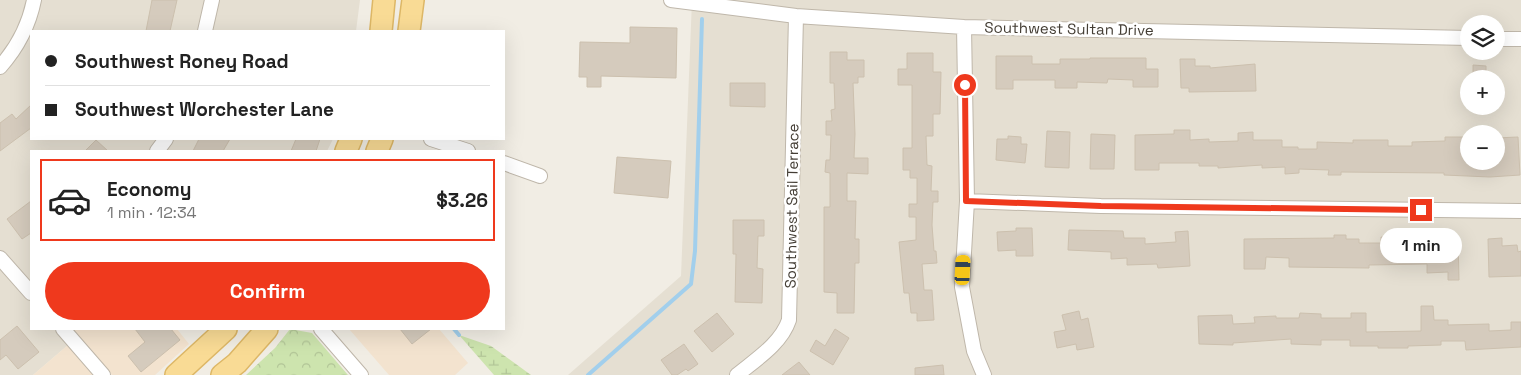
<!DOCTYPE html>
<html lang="en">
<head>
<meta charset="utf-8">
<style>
  body { margin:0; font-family:"Space Grotesk",sans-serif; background:#f2f2f2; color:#222; height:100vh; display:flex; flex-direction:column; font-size:19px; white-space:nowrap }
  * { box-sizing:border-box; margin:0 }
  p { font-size:16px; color:#767676 }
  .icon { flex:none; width:28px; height:28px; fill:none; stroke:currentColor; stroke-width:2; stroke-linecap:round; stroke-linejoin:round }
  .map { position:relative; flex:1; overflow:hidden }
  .side { position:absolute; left:30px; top:150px; width:475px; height:180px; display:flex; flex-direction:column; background:#fff; border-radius:0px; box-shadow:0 5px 20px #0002 }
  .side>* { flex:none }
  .top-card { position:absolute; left:30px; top:30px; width:475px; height:110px; border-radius:0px; box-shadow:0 5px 20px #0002; display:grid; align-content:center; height:110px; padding:0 15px; background:#fff }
  .buttons { position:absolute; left:1460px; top:15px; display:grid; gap:10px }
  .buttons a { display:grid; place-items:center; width:45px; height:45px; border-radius:50%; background:#fff; box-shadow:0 5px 20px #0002; font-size:25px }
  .end { position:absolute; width:22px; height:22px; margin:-11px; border:6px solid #ef391d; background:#fff; box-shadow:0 0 0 2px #fff }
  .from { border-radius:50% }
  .bubble { position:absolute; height:35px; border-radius:18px; background:#fff; box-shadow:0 5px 20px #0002; font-size:16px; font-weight:700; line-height:35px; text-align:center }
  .car { position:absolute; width:15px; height:30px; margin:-15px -8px; border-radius:6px; box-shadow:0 0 4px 1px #0007; background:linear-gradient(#f5c518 24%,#345 0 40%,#f5c518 0 76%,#345 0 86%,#f5c518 0) }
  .top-card b { display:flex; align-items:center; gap:18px; height:48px; font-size:19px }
  .top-card b+b { border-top:1px solid #e0e0e0 }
  .top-card i { width:12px; height:12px; background:#222 }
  ul { padding:9px 0 0; list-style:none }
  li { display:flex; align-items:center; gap:15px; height:82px; margin:0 10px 8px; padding:0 5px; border:2px solid #e0e0e0; border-radius:0px }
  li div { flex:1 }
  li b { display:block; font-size:19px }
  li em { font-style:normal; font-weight:700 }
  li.active { border-color:#ef391d }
  li>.icon { width:45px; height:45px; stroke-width:1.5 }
  .button { display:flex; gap:10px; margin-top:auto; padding:10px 15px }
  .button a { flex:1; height:58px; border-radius:30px; background:#ef391d; color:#fff; font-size:20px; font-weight:700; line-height:58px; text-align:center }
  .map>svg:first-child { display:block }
  .residential { fill:#e5dfd2; fill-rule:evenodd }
  .commercial { fill:#f3e3cf }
  .forest { fill:url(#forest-crowns) }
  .wetland { fill:url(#wetland-marsh) }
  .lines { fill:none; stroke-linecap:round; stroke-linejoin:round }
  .stream { stroke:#a2cfec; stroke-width:4 }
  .building { fill:#d5cbbd; stroke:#ccc0ae }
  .minor-casing { stroke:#bfb7aa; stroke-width:16 }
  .primary-casing { stroke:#ddb766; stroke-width:24 }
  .minor { stroke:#fff; stroke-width:14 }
  .primary { stroke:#f9db95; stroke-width:21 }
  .route { stroke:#ef391d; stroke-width:6 }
  .labels { text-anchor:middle; stroke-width:5; stroke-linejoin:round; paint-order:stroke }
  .street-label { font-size:15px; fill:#433d34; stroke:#fff }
</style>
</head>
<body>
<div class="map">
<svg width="1521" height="375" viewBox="0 0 1521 375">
  <defs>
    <pattern id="forest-crowns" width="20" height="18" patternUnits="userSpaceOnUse" patternTransform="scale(1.25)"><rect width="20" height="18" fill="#cde4ae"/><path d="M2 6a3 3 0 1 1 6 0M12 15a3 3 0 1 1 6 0" fill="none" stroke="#b1c496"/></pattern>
    <pattern id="wetland-marsh" width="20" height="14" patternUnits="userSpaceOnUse" patternTransform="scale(1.25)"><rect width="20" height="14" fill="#cde4ae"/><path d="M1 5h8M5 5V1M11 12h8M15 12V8" fill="none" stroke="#b1c496"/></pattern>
  </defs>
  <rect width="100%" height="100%" fill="#f1ede4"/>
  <path class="residential" d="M0 0H360L356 31H31V139H333L327 151H31V329H54L68 345 33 375H0Z
    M692 0H1521V375H568L681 276ZM1469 24H1496V51H1469ZM1469 79H1496V106H1469ZM1469 134H1496V161H1469Z"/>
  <path class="commercial" d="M71 329H177L189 344 155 375H112Z
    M349 329H439L468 363 455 375H389Z
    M68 345 95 375H33Z"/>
  <path class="forest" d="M290 329 312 333 348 375H246L275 348Z"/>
  <path class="wetland" d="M459 335 491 346 531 375H494Z"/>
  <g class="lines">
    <path class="stream" d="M454 329 459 335
      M588 375 691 284 695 251 702 19"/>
  </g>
  <path class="building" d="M152 0H177L170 31H146Z
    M630 27 677 28 676 78 601 76V87H587V77H579L580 42 630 43Z
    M830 52H847V60H864V77H858V83H853L855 134 854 158H868V174L847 173V201H856L855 239H859V263H855L854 313H837V293L824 292V207H830V173L825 172 826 160H830L831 135H826V121H832L831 110 835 109 834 83H830Z
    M907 53H933V72H941L940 114H933V136H926L927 165 932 166 931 191H938V202H933L932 225 934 251H936L937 263 922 264 924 290H932L934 320 917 321V313H911L909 293H904L899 242 916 240V217H909V204H917V178H910V170H903V148H912V85H898V69H907Z
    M996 56H1032V64H1060V59H1090V58H1146V69H1158V87H1133V80L1108 79 1107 83 1077 82V88H1055V80H1013V89H996Z
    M1180 59H1195V66H1210V68L1255 64 1256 91 1189 92V88H1181Z
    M1473 65 1486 66V79H1473Z
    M730 83H765V107L730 106Z
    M31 105V128L0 151V123L12 114 16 119Z
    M1174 130H1190V140L1209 139V142L1238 141V133L1253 132V140H1282V147H1298V149H1317V142L1353 143V140H1388V146H1412V142L1445 141V137H1469V161H1496V138L1518 137 1520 175 1490 177 1444 175V173L1341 172V175H1328L1329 170 1299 169V173L1285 174V167L1262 168V165L1218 168V166H1199V163H1159V170H1135V135L1174 134Z
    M1047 131 1070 132 1069 168 1045 167Z
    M1091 134 1115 135 1114 169H1090Z
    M1008 136 1021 137V144H1027L1025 163 996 160 997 139H1008Z
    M199 139H230L223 151H193Z
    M296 139H320L316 151H291Z
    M96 140 108 151H85Z
    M617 157 671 161 668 198 614 193Z
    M31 201V233L22 239 7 219Z
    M733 220H764V236H758L757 268 763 269 762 303 735 302 736 254H733Z
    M1016 228H1032L1033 256H1016V250L998 251 997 232 1016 231Z
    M1069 230 1123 231 1124 238H1145V244L1176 242 1175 232 1188 231 1190 266 1158 268 1157 264 1127 265V258L1111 259V252L1068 250Z
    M1334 235H1346V239H1359V243H1381V237H1411V248H1445V238H1458L1459 280H1448V272L1427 273V264L1369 265V268L1289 267V258L1266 257 1265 269H1244V239L1334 238Z
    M1502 238V246L1517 245 1518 252 1521 251V276L1489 277 1488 239Z
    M1421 306H1433L1434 320H1448V325L1489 324V331L1511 330V322H1521V347L1466 350 1465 341H1441V345L1408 346V348H1378V346H1350V340H1321V345L1291 344V339L1233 343V345L1199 344 1198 316 1232 315 1233 324 1255 323 1254 317 1276 316V318H1299L1300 313 1321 314V318H1351V313H1366V332L1421 331Z
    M1079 311 1081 320 1088 318 1094 347 1077 350 1076 344 1057 348 1054 332 1066 330 1062 315Z
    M717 313 734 334 712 352 694 331Z
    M17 326 39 352 18 369 6 355 0 360V340Z
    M135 329H171L180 340 141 372 128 356 145 342Z
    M400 329H431L412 344Z
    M835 329 849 338 833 365 810 351 816 340 825 346Z
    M684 344 698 364 688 371 686 369 677 375H672L661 360Z
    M799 362 810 375H782Z
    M943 365 944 375H915V368Z"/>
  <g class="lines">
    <g class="minor-casing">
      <path id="minor" d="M671 0 796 16 964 27 1469 38
        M964 27 967 201 962 287 974 351 984 375
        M205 31 212 0
        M1496 39H1521
        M0 67C17 48 29 25 34 0
        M431 139 468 151
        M157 151 166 139
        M504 163 540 176
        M967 201 1101 206 1521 211
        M0 258 31 293
        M63 329 103 375
        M321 329 361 375
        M737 375C755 360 781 344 789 320L796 16"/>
    </g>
    <g class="primary-casing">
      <path id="primary" d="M381 31 384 0
        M409 31 413 0
        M346 151 351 139
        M377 151 382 139
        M176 375 226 329
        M222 375 237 363 267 329"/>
    </g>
    <use href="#minor" class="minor"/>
    <use href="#primary" class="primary"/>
  </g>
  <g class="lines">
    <path class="route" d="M965 85 966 201 1101 206 1421 210"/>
  </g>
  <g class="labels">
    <g class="street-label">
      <text transform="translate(1069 29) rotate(1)" y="5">Southwest Sultan Drive</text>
      <text transform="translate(792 206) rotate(-89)" y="5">Southwest Sail Terrace</text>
    </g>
  </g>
</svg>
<div class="buttons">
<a><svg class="icon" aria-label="layers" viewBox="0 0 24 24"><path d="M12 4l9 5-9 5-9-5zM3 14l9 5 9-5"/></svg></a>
<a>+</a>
<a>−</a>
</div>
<i class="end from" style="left:965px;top:85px"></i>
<i class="end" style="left:1421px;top:210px"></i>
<div class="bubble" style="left:1380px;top:228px;width:82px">1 min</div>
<i class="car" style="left:963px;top:270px;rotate:3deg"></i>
<div class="top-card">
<b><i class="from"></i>Southwest Roney Road</b>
<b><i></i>Southwest Worchester Lane</b>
</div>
<section class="side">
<ul>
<li class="active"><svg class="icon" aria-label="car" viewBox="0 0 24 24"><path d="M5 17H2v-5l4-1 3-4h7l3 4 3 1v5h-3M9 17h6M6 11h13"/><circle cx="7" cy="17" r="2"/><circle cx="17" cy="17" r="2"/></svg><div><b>Economy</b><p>1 min · 12:34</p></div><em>$3.26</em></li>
</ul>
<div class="button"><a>Confirm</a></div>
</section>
</div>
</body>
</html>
